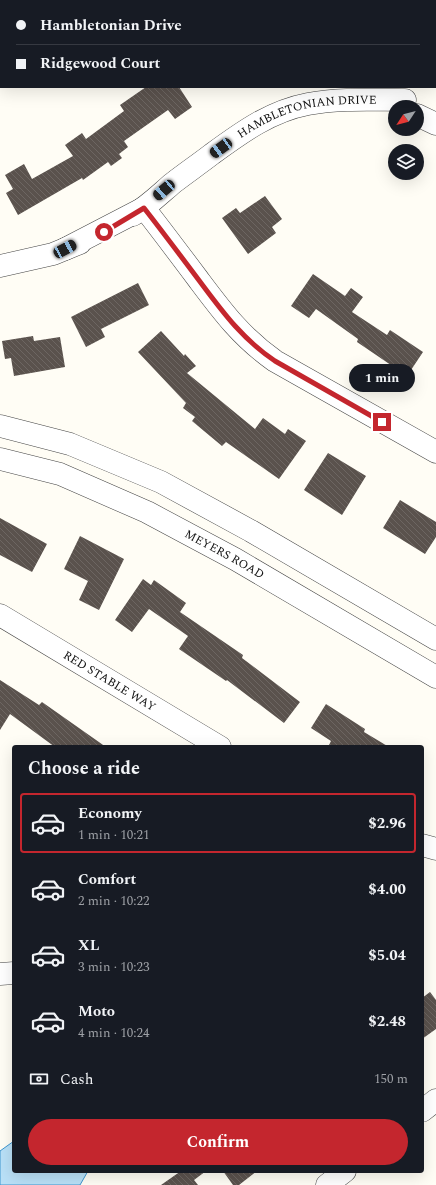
<!DOCTYPE html>
<html lang="en">
<head>
<meta charset="utf-8">
<style>
  body { margin:0; font-family:Spectral,serif; background:#242831; color:#f1f3f6; height:100vh; display:flex; flex-direction:column; font-size:15px; white-space:nowrap }
  * { box-sizing:border-box; margin:0 }
  p { font-size:13px; color:#9ea1a6 }
  .icon { flex:none; width:22px; height:22px; fill:none; stroke:currentColor; stroke-width:2; stroke-linecap:round; stroke-linejoin:round }
  .map { position:relative; flex:1; overflow:hidden }
  .details { position:absolute; left:12px; top:745px; width:412px; height:428px; display:flex; flex-direction:column; background:#171b24; border-radius:4px; box-shadow:0 4px 16px #0002 }
  .details>* { flex:none }
  .top-card { position:absolute; left:0px; top:0px; width:436px; height:88px; box-shadow:0 4px 16px #0002; display:grid; align-content:center; height:88px; padding:0 16px; background:#171b24 }
  .needle { width:26px; rotate:234deg }
  .tools { position:absolute; left:388px; top:100px; display:grid; gap:8px }
  .tools a { display:grid; place-items:center; width:36px; height:36px; border-radius:50%; background:#171b24; box-shadow:0 4px 16px #0002; font-size:20px }
  .end { position:absolute; width:18px; height:18px; margin:-9px; border:5px solid #c4262e; background:#fff; box-shadow:0 0 0 2px #fff }
  .from { border-radius:50% }
  .bubble { position:absolute; height:28px; border-radius:14px; background:#171b24; box-shadow:0 4px 16px #0002; font-size:13px; font-weight:700; line-height:28px; text-align:center }
  .car { position:absolute; width:12px; height:24px; margin:-12px -6px; border-radius:5px; box-shadow:0 0 3px 1px #0007; background:linear-gradient(#222 24%,#8ab4d8 0 40%,#222 0 76%,#8ab4d8 0 86%,#222 0) }
  .top-card b { display:flex; align-items:center; gap:14px; height:38px; font-size:15px }
  .top-card b+b { border-top:1px solid #363941 }
  .top-card i { width:10px; height:10px; background:#f1f3f6 }
  ul { padding:0; list-style:none }
  li { display:flex; align-items:center; gap:12px; height:60px; margin:0 8px 6px; padding:0 8px; border:2px solid transparent; border-radius:4px }
  li div { flex:1 }
  li b { display:block; font-size:15px }
  li em { font-style:normal; font-weight:700 }
  li.active { border-color:#c4262e }
  li>.icon { width:36px; height:36px; stroke-width:1.5 }
  h2 { padding:0 16px; font-size:18px; line-height:48px }
  .pay { display:flex; align-items:center; gap:10px; height:44px; padding:0 16px; font-size:15px }
  .pay p { margin-inline-start:auto }
  .primary-button { display:flex; gap:8px; margin-top:auto; padding:8px 16px }
  .primary-button a { flex:1; height:46px; border-radius:24px; background:#c4262e; color:#fff; font-size:16px; font-weight:700; line-height:46px; text-align:center }
  .map>svg:first-child { display:block }
  .water { fill:#b9e0f7; stroke:#3f96cf }
  .building { fill:url(#building-back-hatch) }
  .lines { fill:none; stroke-linecap:round; stroke-linejoin:round }
  .minor-casing { stroke:#444; stroke-width:23 }
  .minor { stroke:#fff; stroke-width:22 }
  .route { stroke:#c4262e; stroke-width:5 }
  .labels { text-anchor:middle; stroke-width:4; stroke-linejoin:round; paint-order:stroke }
  .street-label { font-size:12px; fill:#111; stroke:#fff }
</style>
</head>
<body>
<div class="map">
<svg width="436" height="1185" viewBox="0 0 436 1185">
  <defs>
    <pattern id="building-back-hatch" width="6" height="6" patternUnits="userSpaceOnUse"><rect width="6" height="6" fill="#5a524d"/><path d="M-1 5l2 2M0 0l6 6M5-1l2 2" fill="none" stroke="#6d6662"/></pattern>
  </defs>
  <rect width="100%" height="100%" fill="#fffdf5"/>
  <path class="water" d="M14 1141V1171H88L80 1185H0V1151Z"/>
  <path class="building" d="M146 87H179L192 107 175 119 168 110 124 141 128 147 119 154 122 158 111 166 108 162 83 180 82 178 18 215 6 193 13 189 5 175 24 164 32 179 73 156 65 145 82 133 86 139 124 111 120 105Z
    M265 196 282 219 272 227 276 233 248 254 222 218 236 208 240 213Z
    M313 274 345 296 351 288 363 297 352 312 387 335 390 330 423 352 407 376 357 342 358 339 316 309 309 318 291 306Z
    M138 283 149 305 101 329 105 337 86 347 71 317Z
    M161 331 184 356 185 354 196 366 187 373 255 429 263 418 285 434 288 429 306 441 279 479 226 442 222 446 192 421 195 417 183 408 186 403 138 352Z
    M33 336 34 341 60 337 65 367 14 376 11 358 5 359 2 341Z
    M328 453 366 476 342 515 304 490Z
    M400 500 436 522V537L425 554 383 528Z
    M0 518 47 544 32 572 0 555Z
    M80 536 124 559 99 610 79 600 88 581 64 569Z
    M143 579 151 585 154 580 186 603 180 612 243 655 242 658 300 702 284 723 227 680 226 681 179 649 188 636 149 609 132 632 115 620Z
    M0 680 39 705 42 702 106 747H55L10 714 0 730Z
    M326 704 365 729 364 732 389 747H328L331 741 311 728Z
    M430 992 436 1000V1029L422 1039V998Z
    M181 1171H206L194 1180 198 1185H161Z
    M223 1171H257L239 1185H233Z"/>
  <g class="lines">
    <g class="minor-casing">
      <g id="minor">
        <path d="M395 0 396 1"/>
        <path d="M417 115 436 124"/>
        <path id="s1" d="M133 215C148 206 160 194 173 183 186 173 199 164 212 154 242 132 271 111 308 104 340 98 373 100 405 100"/>
        <path d="M65 249 144 208C162 231 180 255 198 279 222 311 241 337 275 361L436 452"/>
        <path d="M0 266 53 254 80 243"/>
        <path d="M0 426 70 444 161 482 251 531 436 639"/>
        <path id="s2" d="M0 459 60 474 147 512 235 559 436 677"/>
        <path id="s3" d="M0 615 220 747"/>
        <path d="M422 845 436 849"/>
        <path d="M0 974 14 973"/>
        <path d="M422 1111 436 1100"/>
        <path d="M327 1185 345 1171"/>
      </g>
    </g>
    <use href="#minor" class="minor"/>
  </g>
  <g class="lines">
    <path class="route" d="M104 232 144 208C162 231 180 255 198 279 222 311 241 338 275 361L382 422"/>
  </g>
  <g class="labels">
    <g class="street-label">
      <text dy="4" stroke="none"><textPath href="#s1" startOffset="205">HAMBLETONIAN DRIVE</textPath></text>
      <text dy="4" stroke="none"><textPath href="#s2" startOffset="245">MEYERS ROAD</textPath></text>
      <text dy="4" stroke="none"><textPath href="#s3" startOffset="128">RED STABLE WAY</textPath></text>
    </g>
  </g>
</svg>
<div class="tools">
<a><svg class="needle" viewBox="-14 -14 28 28"><path d="M0-13l5 13h-10z" fill="#e53935"/><path d="M0 13l5-13h-10z" fill="#9ea1a6"/></svg></a>
<a><svg class="icon" aria-label="layers" viewBox="0 0 24 24"><path d="M12 4l9 5-9 5-9-5zM3 14l9 5 9-5"/></svg></a>
</div>
<i class="end from" style="left:104px;top:232px"></i>
<i class="end" style="left:382px;top:422px"></i>
<div class="bubble" style="left:349px;top:364px;width:66px">1 min</div>
<i class="car" style="left:221px;top:148px;rotate:234deg"></i>
<i class="car" style="left:164px;top:190px;rotate:229deg"></i>
<i class="car" style="left:65px;top:249px;rotate:62deg"></i>
<div class="top-card">
<b><i class="from"></i>Hambletonian Drive</b>
<b><i></i>Ridgewood Court</b>
</div>
<section class="details">
<h2>Choose a ride</h2>
<ul>
<li class="active"><svg class="icon" aria-label="car" viewBox="0 0 24 24"><path d="M5 17H2v-5l4-1 3-4h7l3 4 3 1v5h-3M9 17h6M6 11h13"/><circle cx="7" cy="17" r="2"/><circle cx="17" cy="17" r="2"/></svg><div><b>Economy</b><p>1 min · 10:21</p></div><em>$2.96</em></li>
<li><svg class="icon" aria-label="car" viewBox="0 0 24 24"><path d="M5 17H2v-5l4-1 3-4h7l3 4 3 1v5h-3M9 17h6M6 11h13"/><circle cx="7" cy="17" r="2"/><circle cx="17" cy="17" r="2"/></svg><div><b>Comfort</b><p>2 min · 10:22</p></div><em>$4.00</em></li>
<li><svg class="icon" aria-label="car" viewBox="0 0 24 24"><path d="M5 17H2v-5l4-1 3-4h7l3 4 3 1v5h-3M9 17h6M6 11h13"/><circle cx="7" cy="17" r="2"/><circle cx="17" cy="17" r="2"/></svg><div><b>XL</b><p>3 min · 10:23</p></div><em>$5.04</em></li>
<li><svg class="icon" aria-label="car" viewBox="0 0 24 24"><path d="M5 17H2v-5l4-1 3-4h7l3 4 3 1v5h-3M9 17h6M6 11h13"/><circle cx="7" cy="17" r="2"/><circle cx="17" cy="17" r="2"/></svg><div><b>Moto</b><p>4 min · 10:24</p></div><em>$2.48</em></li>
</ul>
<div class="pay"><svg class="icon" aria-label="cash" viewBox="0 0 24 24"><path d="M3 7h18v10H3z"/><circle cx="12" cy="12" r="2"/></svg>Cash<p>150 m</p></div>
<div class="primary-button"><a>Confirm</a></div>
</section>
</div>
</body>
</html>
